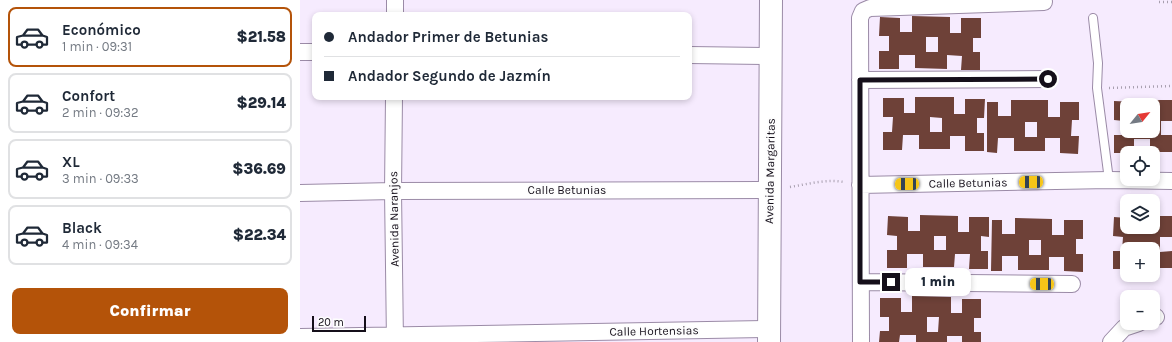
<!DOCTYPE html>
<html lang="es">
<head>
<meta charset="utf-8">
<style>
  body { margin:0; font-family:Karla,sans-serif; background:#f6f6f7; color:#1f2937; height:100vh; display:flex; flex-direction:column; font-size:15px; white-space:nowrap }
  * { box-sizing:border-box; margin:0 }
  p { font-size:13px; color:#747a83 }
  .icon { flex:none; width:22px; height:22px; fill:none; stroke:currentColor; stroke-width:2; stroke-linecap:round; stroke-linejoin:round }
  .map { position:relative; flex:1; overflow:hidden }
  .sheet { display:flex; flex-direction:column; background:#fff; width:300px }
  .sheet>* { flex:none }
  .banner { position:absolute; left:12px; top:12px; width:380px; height:88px; border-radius:8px; box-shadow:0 2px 6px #0003; display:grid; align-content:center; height:88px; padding:0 12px; background:#fff }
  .needle { width:26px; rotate:60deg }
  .controls { position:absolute; left:820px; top:98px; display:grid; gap:8px }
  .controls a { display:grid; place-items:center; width:40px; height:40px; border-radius:8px; background:#fff; box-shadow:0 2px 6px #0003; font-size:20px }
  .scale { position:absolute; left:12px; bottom:10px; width:54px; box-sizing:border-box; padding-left:4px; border:2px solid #150f1a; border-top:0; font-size:11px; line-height:14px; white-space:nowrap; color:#150f1a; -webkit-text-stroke:3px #fdfdfd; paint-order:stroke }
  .end { position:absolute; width:18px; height:18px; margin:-9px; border:5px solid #150f1a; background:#fff; box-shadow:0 0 0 2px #fff }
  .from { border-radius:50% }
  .bubble { position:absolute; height:28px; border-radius:8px; background:#fff; box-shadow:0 2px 6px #0003; font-size:13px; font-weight:800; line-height:28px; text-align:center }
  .car { position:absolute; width:12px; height:24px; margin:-12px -6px; border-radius:5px; box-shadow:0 0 3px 1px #0007; background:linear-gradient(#f5c518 24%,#345 0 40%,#f5c518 0 76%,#345 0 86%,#f5c518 0) }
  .banner b { display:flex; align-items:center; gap:14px; height:38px; font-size:15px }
  .banner b+b { border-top:1px solid #e0e1e3 }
  .banner i { width:10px; height:10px; background:#1f2937 }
  ul { padding:7px 0 0; list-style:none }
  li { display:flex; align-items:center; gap:12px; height:60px; margin:0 8px 6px; padding:0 4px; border:2px solid #e0e1e3; border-radius:8px }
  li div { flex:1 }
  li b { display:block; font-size:15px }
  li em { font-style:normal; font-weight:800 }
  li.active { border-color:#b45309 }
  li>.icon { width:36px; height:36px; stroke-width:1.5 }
  .primary-button { display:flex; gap:8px; margin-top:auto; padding:8px 12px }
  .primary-button a { flex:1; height:46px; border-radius:8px; background:#b45309; color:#fff; font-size:16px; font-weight:800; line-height:46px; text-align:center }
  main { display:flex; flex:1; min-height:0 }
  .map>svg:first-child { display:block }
  .building { fill:#6e4138; fill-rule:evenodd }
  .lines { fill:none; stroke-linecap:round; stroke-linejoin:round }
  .lane-casing { stroke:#9b8ba7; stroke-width:10 }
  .street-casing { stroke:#9b8ba7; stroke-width:18 }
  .secondary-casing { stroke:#9b8ba7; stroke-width:24 }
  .path { stroke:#a89faf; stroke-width:2.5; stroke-dasharray:1 3; stroke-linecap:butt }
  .lane { stroke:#fff; stroke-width:8 }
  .street { stroke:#fff; stroke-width:16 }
  .secondary { stroke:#fff; stroke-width:22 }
  .route { stroke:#150f1a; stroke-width:5 }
  .labels { text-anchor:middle; stroke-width:4; stroke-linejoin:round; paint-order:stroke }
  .street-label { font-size:12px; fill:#150f1a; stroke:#fdfdfd }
</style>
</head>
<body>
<main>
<section class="sheet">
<ul>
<li class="active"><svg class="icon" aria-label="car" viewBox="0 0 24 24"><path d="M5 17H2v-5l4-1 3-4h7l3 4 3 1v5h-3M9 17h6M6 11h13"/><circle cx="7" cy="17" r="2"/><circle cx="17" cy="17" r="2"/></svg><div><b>Económico</b><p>1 min · 09:31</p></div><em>$21.58</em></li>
<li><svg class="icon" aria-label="car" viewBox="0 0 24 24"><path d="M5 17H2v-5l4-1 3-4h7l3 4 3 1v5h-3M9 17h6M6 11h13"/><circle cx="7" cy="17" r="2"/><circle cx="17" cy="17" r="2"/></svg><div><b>Confort</b><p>2 min · 09:32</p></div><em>$29.14</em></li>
<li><svg class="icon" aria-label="car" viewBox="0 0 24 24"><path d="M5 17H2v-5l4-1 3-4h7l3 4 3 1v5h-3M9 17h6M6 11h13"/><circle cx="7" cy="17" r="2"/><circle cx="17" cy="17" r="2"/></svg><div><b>XL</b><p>3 min · 09:33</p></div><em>$36.69</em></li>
<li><svg class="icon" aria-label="car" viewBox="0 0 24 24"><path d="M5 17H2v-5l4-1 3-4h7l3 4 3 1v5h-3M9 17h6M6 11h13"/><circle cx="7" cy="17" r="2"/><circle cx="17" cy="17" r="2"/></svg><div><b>Black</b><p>4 min · 09:34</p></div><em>$22.34</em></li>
</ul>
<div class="primary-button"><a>Confirmar</a></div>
</section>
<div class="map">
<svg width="872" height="342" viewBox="0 0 872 342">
  <rect width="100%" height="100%" fill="#f6ebfe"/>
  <path class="building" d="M612 16 650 17V33H661V18H681V38H673V52H680V70H661L662 56 647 55V69L615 68V55H599V69H579V51H589V36H579L580 17 600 18V32H612ZM626 37H638V52H626Z
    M615 97H654V114H665V99H685L684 118H677V133H684V151H665V136H650V149H619V135H603L602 150H583V132H592L593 117H583V98H604V113H615ZM630 117 642 118V132H630Z
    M711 100H748V117H760V102H779V120H772L771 136H779L778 154 760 153V138H745V151H714V138H698L697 153 687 152V102H698V116H711ZM725 122H737V137H725Z
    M847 100H872V121H861V135H872V152H850V139H834V153H814V135H824V121L814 120V101L835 102V105H827V131H853V105H847Z
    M620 215 658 216V232H669V217H689V237L681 236V251H688V269H669L670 254H655L654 267H623V254H607V268H587V250H597V236L587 235 588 216 608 217V231H620ZM634 236H646V250H634Z
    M853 216H872V237H860V252L872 251V268H853V249H827V269H813V251H822L823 237 813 236 814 217 827 218V227H834V232H846V227H853Z
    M715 218 752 219V235H764V220H783V239H776V254H783V272L764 271V257H749V270H718V256H702V271H691L692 220H702V234H715ZM729 240H741V255H729Z
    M612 296 651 297V313H662V299H681V318H674V332H681V342H662V336H647V342H616V335H600L599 342H579L580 331H589V317H580V298H601V312H612ZM627 317H639L638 332H627Z"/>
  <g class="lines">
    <g class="lane-casing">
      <path id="lane" d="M793 18 798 63 797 88 809 180"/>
    </g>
    <g class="street-casing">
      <path id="street" d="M95 15V0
        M0 52H15
        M389 55 471 56
        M560 80 748 79
        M94 97 93 191 95 342
        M560 185 809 180 872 181
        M0 193 93 191 470 190
        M561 282 772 284
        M853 318 856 317
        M0 337 469 329
        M561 342 560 18 563 11 570 8 744 2
        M811 342 824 328 839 323"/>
    </g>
    <g class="secondary-casing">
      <path id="secondary" d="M469 342 471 0"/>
    </g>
    <path class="path" d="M859 2H872
      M809 88 872 86
      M490 187C508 184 526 179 544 182"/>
    <use href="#lane" class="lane"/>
    <use href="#street" class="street"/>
    <use href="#secondary" class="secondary"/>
  </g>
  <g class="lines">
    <path class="route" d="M591 282H560V80L748 79"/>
  </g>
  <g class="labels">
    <g class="street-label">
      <text transform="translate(470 171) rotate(-89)" y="4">Avenida Margaritas</text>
      <text transform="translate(668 183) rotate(-1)" y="4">Calle Betunias</text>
      <text x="267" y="194">Calle Betunias</text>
      <text transform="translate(94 219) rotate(-91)" y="4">Avenida Naranjos</text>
      <text transform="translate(354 331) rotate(-1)" y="4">Calle Hortensias</text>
    </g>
  </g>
</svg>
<div class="controls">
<a><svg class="needle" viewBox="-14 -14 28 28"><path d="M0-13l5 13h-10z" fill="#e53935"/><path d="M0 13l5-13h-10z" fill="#747a83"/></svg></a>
<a><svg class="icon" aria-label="locate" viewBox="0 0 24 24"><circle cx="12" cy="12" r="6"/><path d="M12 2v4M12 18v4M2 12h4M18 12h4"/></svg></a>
<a><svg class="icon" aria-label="layers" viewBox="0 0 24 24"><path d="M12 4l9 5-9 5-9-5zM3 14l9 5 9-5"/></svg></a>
<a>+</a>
<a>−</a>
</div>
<div class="scale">20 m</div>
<i class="end from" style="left:748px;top:79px"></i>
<i class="end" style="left:591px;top:282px"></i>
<div class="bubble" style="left:605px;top:268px;width:66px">1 min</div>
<i class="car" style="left:731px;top:182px;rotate:269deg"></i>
<i class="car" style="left:607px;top:184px;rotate:269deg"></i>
<i class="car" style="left:742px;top:284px;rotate:271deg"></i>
<div class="banner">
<b><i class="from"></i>Andador Primer de Betunias</b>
<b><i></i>Andador Segundo de Jazmín</b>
</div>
</div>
</main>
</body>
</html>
